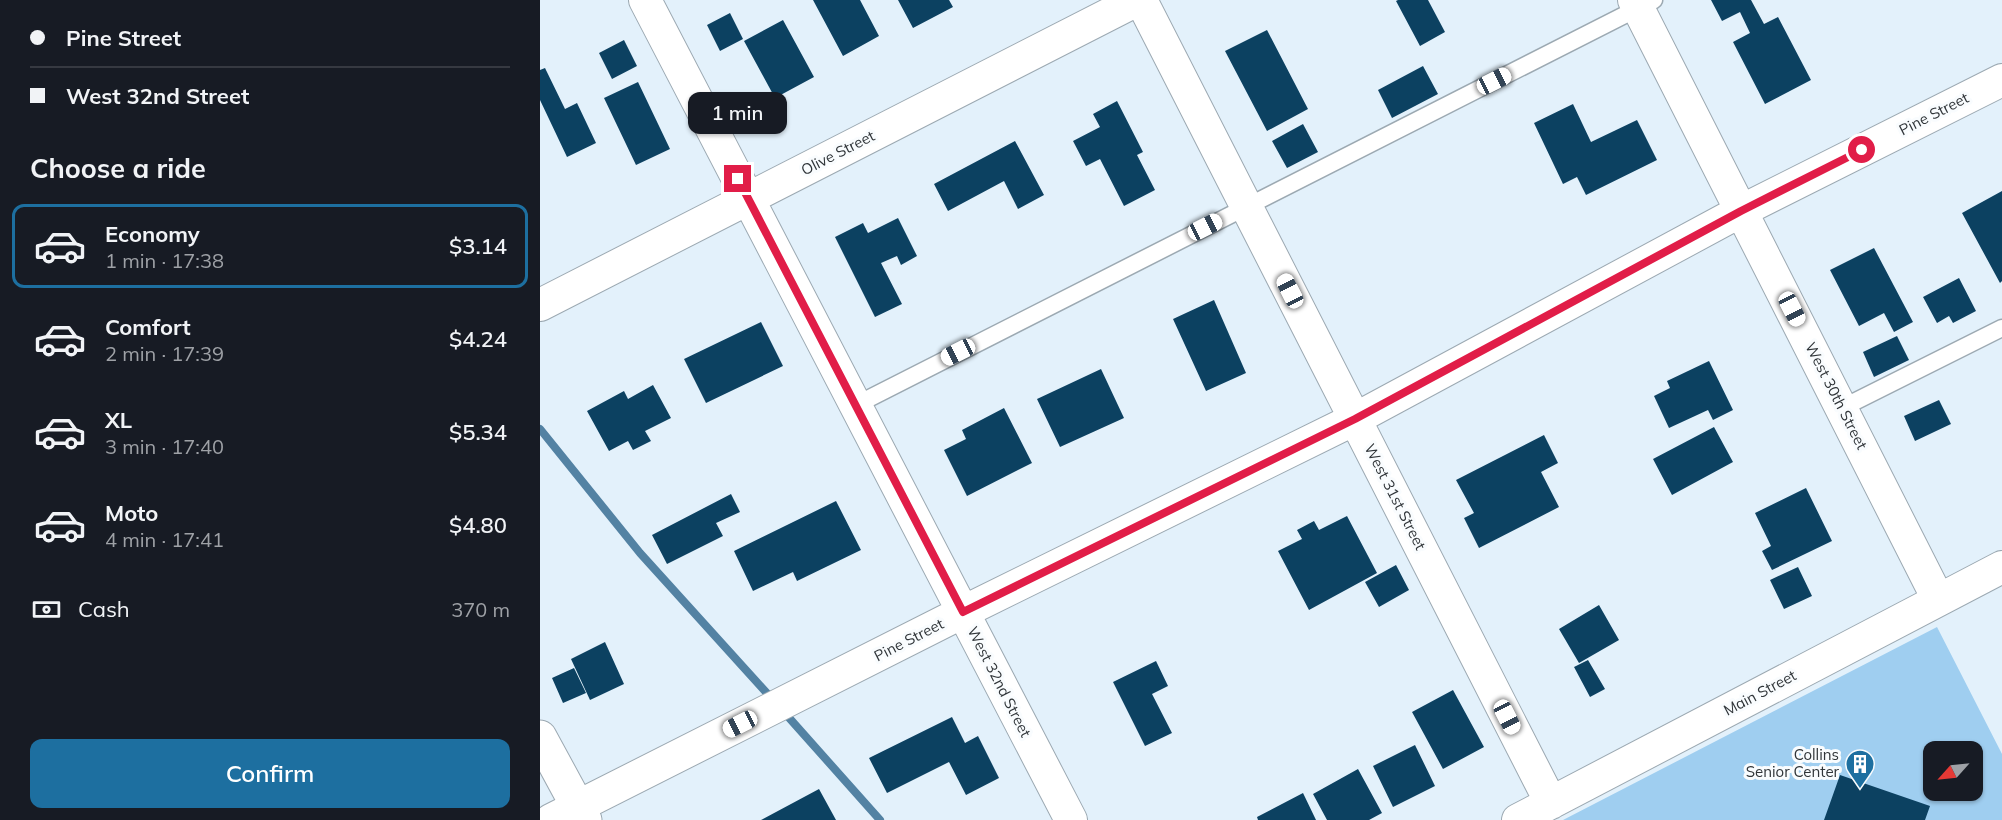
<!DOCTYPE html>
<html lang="en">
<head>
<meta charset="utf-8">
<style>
  body { margin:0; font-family:Mulish,sans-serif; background:#242831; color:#f1f3f6; height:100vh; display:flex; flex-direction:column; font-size:22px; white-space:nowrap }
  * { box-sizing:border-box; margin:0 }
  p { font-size:20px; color:#9ea1a6 }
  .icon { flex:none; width:33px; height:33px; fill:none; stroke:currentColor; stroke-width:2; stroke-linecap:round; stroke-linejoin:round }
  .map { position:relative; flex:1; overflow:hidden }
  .drawer { display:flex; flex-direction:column; background:#171b24; width:540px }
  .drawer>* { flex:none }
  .top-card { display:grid; align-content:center; height:132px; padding:0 30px; background:#171b24 }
  .needle { width:39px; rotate:243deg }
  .buttons { position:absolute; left:1383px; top:741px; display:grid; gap:12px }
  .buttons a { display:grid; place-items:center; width:60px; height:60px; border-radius:12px; background:#171b24; box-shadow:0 2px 4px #0004; font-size:30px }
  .end { position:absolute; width:27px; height:27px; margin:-14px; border:8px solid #e11d48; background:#fff; box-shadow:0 0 0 3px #fff }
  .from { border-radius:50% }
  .bubble { position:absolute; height:42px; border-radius:12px; background:#171b24; box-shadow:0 2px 4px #0004; font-size:20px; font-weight:600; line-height:42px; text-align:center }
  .car { position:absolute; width:18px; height:36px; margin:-18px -9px; border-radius:8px; box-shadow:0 0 4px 2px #0007; background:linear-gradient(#fff 24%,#345 0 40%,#fff 0 76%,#345 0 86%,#fff 0) }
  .top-card b { display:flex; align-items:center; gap:21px; height:57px; font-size:22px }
  .top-card b+b { border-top:2px solid #363941 }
  .top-card i { width:15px; height:15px; background:#f1f3f6 }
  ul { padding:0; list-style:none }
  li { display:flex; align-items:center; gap:18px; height:84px; margin:0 12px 9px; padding:0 18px; border:3px solid transparent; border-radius:12px }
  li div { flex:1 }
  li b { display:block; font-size:22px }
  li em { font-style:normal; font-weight:600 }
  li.selected { border-color:#1d6fa0 }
  li>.icon { width:54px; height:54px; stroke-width:1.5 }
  h2 { padding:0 30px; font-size:27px; line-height:72px }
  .pay { display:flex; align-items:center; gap:15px; height:66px; padding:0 30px; font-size:22px }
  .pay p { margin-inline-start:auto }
  .button { display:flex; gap:12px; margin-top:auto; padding:12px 30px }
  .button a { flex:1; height:69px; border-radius:12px; background:#1d6fa0; color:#fff; font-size:24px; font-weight:600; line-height:69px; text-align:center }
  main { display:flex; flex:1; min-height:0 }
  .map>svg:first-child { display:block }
  .green { fill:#9fcef0; fill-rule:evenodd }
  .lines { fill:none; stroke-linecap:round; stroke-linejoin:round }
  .stream { stroke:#5382a3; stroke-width:8 }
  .building { fill:#0c4161 }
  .lane-casing { stroke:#9ca9b2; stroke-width:19 }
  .street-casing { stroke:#9ca9b2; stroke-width:34 }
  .secondary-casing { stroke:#9ca9b2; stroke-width:35 }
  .lane { stroke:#fff; stroke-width:16 }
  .street { stroke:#fff; stroke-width:32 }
  .secondary { stroke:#fff; stroke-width:33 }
  .route { stroke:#e11d48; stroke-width:8 }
  .labels { text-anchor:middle; stroke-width:6; stroke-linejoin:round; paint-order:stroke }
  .street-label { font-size:15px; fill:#303539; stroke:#f9fcfe }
  .poi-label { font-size:15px; fill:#303539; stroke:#f9fcfe; text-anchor:end }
</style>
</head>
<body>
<main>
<section class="drawer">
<div class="top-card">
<b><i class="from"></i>Pine Street</b>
<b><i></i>West 32nd Street</b>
</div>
<h2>Choose a ride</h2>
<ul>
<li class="selected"><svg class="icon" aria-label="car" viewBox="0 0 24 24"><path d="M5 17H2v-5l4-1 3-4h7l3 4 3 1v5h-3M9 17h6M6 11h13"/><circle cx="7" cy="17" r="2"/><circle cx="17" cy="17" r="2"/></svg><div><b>Economy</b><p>1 min · 17:38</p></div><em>$3.14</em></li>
<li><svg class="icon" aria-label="car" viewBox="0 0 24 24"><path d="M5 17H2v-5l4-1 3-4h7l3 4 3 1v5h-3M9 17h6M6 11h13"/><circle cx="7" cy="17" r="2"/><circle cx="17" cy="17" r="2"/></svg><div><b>Comfort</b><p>2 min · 17:39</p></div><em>$4.24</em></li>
<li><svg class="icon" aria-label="car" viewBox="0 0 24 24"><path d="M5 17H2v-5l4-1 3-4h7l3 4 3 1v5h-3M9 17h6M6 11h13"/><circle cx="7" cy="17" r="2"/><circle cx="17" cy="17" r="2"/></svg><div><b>XL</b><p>3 min · 17:40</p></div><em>$5.34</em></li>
<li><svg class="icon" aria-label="car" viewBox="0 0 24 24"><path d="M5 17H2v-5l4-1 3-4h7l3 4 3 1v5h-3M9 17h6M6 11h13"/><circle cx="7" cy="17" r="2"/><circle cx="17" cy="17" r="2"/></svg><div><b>Moto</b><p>4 min · 17:41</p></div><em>$4.80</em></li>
</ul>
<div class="pay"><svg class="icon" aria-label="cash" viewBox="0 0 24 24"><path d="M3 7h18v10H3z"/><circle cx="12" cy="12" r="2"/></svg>Cash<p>370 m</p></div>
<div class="button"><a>Confirm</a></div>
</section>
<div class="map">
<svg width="1462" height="820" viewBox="0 0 1462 820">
  <rect width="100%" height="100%" fill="#e3f1fb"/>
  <path class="green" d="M1397 627 1462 754V820H1023ZM1394 752H1432V790H1394Z"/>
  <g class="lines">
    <path class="stream" d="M0 429 100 553 234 701
      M243 711 340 820"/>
  </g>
  <path class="building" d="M273 0H320L339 36 303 56Z
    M358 0H409L413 7 373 28Z
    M858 0H888L905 32 880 46 856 1Z
    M1171 0H1211L1224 24 1238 17 1271 80 1225 104 1193 42 1210 33 1200 12 1182 21Z
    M190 13 203 39 180 51 167 25Z
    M243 20 274 77 235 98 204 41Z
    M727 30 768 109 727 131 685 51Z
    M84 40 97 66 72 79 59 53Z
    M883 66 898 94 852 118 838 90Z
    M5 68 25 109 37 103 56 143 27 157 0 100V70Z
    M98 82 130 149 96 165 64 98Z
    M577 101 603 152 597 155 615 190 584 206 560 159 546 166 533 141 560 127 553 114Z
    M1033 104 1051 142 1097 120 1117 160 1046 195 1037 177 1023 184 994 123Z
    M763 124 778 152 747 168 732 141Z
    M475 141 504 195 478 209 464 181 408 211 394 184Z
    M1462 191V281L1460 283 1422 213Z
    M358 218 377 256 361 265 357 256 341 263 362 304 335 317 295 237 323 223 328 233Z
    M1334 248 1373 322 1354 332 1344 313 1319 326 1290 270Z
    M1419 278 1436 311 1413 323 1409 316 1397 323 1383 297Z
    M674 300 706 373 666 391 633 319Z
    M221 322 243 366 166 403 144 359Z
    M1357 336 1369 360 1334 377 1323 352Z
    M1169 361 1193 410 1173 420 1168 410 1129 428 1114 396 1130 388 1127 381Z
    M561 369 584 418 520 447 497 399Z
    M113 385 131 418 105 431 111 441 93 450 88 441 69 451 47 411 84 391 88 399Z
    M1399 400 1411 424 1375 441 1364 416Z
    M464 408 492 463 427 496 404 450 426 439 422 430Z
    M1174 427 1193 462 1132 495 1113 459Z
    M1004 435 1018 463 1001 472 1019 507 939 548 924 518 934 513 916 480Z
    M1266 488 1292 541 1232 570 1222 551 1231 546 1215 513Z
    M191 494 200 512 176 523 183 536 127 564 112 535Z
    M296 501 321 550 257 581 253 572 213 591 194 551Z
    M807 516 837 573 769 610 738 551 762 539 757 530 774 521 779 530Z
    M856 565 869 590 839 607 825 582Z
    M1258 567 1272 596 1244 609 1230 580Z
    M1059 605 1079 640 1039 663 1019 629Z
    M65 642 84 684 50 700 31 659Z
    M1048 660 1065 689 1050 697 1034 667Z
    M616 661 628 686 612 694 632 733 605 746 573 682Z
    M34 668 46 693 23 703 12 678Z
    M913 690 944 747 903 769 872 712Z
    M412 717 425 743 438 736 459 778 426 795 409 762 347 793 329 758Z
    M875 745 895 786 853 807 833 766Z
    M818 769 842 813 829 820H787L773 794Z
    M1300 775 1390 806 1385 820H1284Z
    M279 789 296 820H221Z
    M763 793 776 820H718L717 817Z"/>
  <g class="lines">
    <g class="lane-casing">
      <path id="lane" d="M316 405 1114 0
        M1302 408 1462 328"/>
    </g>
    <g class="street-casing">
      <path id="street" d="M105 0 531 820
        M601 0 1011 803
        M1094 0 1398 599
        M0 305 597 0
        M11 820 423 612 815 419 1201 211 1462 80
        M978 820 1462 567"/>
    </g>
    <g class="secondary-casing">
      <path id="secondary" d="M0 737 45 820"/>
    </g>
    <use href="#lane" class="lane"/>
    <use href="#street" class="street"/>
    <use href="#secondary" class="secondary"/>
  </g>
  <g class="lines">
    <path class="route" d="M198 179 423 612 815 419 1201 211 1322 150"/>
  </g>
  <defs>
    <g id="building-pin" transform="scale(1.5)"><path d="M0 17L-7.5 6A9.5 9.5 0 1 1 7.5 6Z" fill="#1d6fa0" stroke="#f9fcfe"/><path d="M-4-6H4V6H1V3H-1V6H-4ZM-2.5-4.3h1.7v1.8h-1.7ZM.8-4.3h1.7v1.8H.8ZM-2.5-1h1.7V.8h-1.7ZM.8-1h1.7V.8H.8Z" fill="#fff"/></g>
  </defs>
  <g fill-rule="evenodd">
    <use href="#building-pin" x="1320" y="764"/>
  </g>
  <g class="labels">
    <g class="street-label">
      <text transform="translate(1394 114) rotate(-27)" y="5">Pine Street</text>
      <text transform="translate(298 153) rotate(-27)" y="5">Olive Street</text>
      <text transform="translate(1296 396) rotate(63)" y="5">West 30th Street</text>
      <text transform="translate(855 497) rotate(63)" y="5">West 31st Street</text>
      <text transform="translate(369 640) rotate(-27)" y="5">Pine Street</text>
      <text transform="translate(459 682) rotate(63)" y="5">West 32nd Street</text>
      <text transform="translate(1220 693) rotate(-28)" y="5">Main Street</text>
    </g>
    <g class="poi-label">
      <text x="1299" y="760">Collins<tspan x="1299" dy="17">Senior Center</tspan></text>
    </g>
  </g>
</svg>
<div class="buttons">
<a><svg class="needle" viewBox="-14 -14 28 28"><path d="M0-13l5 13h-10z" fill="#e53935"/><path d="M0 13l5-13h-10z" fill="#9ea1a6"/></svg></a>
</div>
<i class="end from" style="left:1322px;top:150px"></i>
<i class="end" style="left:198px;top:179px"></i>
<div class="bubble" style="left:148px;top:92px;width:99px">1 min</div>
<i class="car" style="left:954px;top:81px;rotate:63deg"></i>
<i class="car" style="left:665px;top:227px;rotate:63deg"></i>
<i class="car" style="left:750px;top:291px;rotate:333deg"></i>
<i class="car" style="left:1252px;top:309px;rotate:153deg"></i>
<i class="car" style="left:418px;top:352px;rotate:243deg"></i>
<i class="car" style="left:967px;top:717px;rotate:153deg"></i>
<i class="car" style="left:200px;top:724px;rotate:243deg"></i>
</div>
</main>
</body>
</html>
